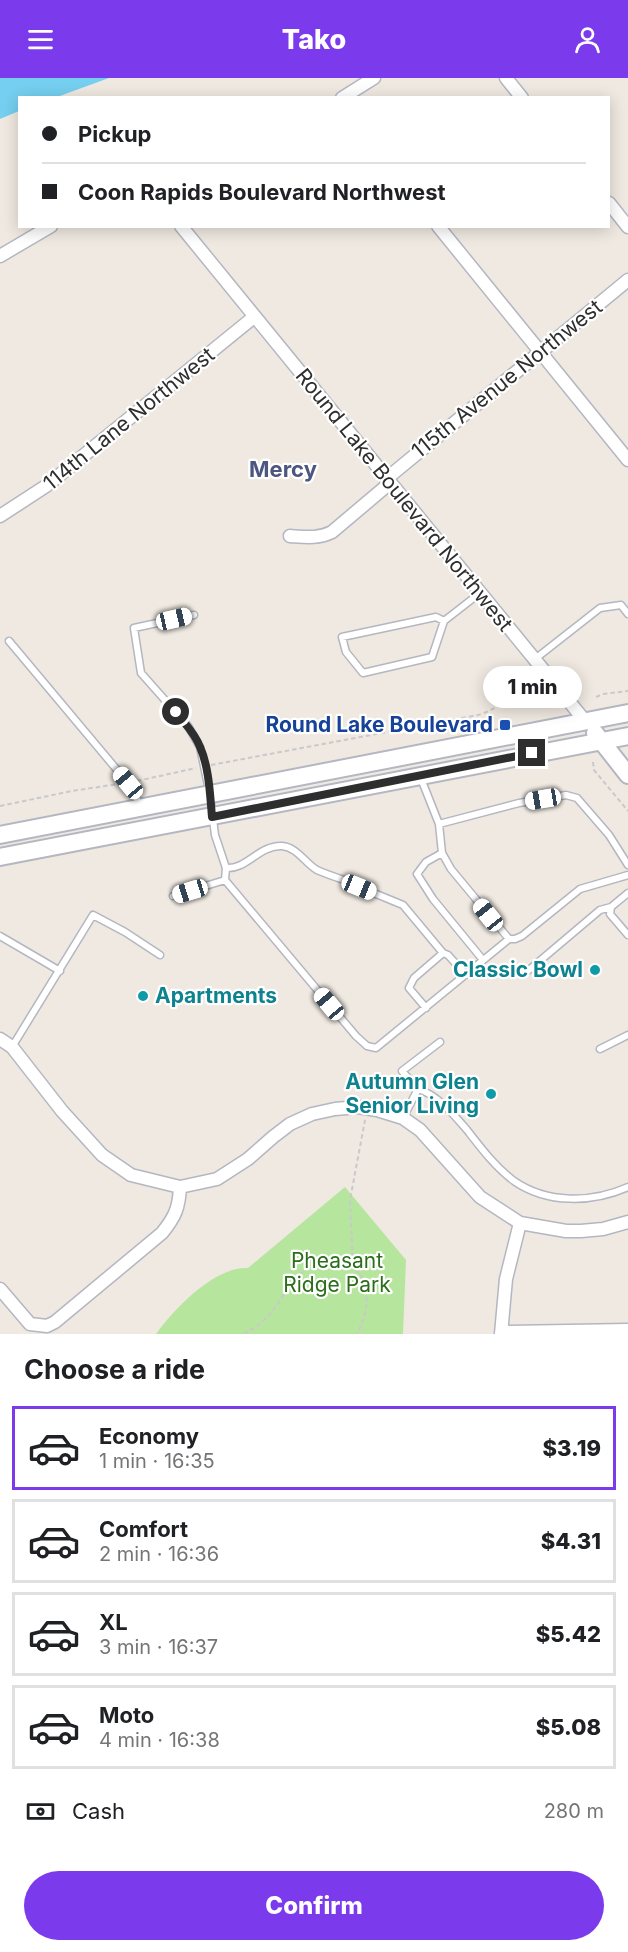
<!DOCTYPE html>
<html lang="en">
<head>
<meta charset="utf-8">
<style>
  body { margin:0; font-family:Inter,sans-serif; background:#f2f2f2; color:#202124; height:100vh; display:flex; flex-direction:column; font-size:22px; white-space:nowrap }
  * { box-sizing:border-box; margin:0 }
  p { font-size:20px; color:#757577 }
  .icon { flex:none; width:33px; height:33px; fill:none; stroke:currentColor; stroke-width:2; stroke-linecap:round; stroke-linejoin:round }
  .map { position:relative; height:1256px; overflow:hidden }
  .panel { display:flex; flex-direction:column; background:#fff; flex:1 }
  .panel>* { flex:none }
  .hud { position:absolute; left:18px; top:18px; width:592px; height:132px; border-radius:0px; box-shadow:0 3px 15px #0003; display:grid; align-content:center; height:132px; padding:0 24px; background:#fff }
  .end { position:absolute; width:27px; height:27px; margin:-14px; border:8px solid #2e2e2e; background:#fff; box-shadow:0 0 0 3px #fff }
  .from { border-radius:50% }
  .bubble { position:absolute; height:42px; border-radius:21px; background:#fff; box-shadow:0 3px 15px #0003; font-size:20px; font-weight:800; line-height:42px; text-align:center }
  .car { position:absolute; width:18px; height:36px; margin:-18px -9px; border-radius:8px; box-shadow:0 0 4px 2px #0007; background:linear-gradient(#fff 24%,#345 0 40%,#fff 0 76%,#345 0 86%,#fff 0) }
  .hud b { display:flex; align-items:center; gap:21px; height:57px; font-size:22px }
  .hud b+b { border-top:2px solid #e0e0e0 }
  .hud i { width:15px; height:15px; background:#202124 }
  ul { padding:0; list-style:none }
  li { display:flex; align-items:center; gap:18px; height:84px; margin:0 12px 9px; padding:0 12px; border:3px solid #e0e0e0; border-radius:0px }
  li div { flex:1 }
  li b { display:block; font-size:22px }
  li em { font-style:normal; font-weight:800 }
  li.on { border-color:#7c3aed }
  li>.icon { width:54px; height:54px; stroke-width:1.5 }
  h2 { padding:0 24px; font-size:27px; line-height:72px }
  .pay { display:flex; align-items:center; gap:15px; height:66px; padding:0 24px; font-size:22px }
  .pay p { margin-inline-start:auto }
  .cta { display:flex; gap:12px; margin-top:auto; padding:12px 24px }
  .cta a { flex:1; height:69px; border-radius:36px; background:#7c3aed; color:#fff; font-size:24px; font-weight:800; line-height:69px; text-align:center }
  header { display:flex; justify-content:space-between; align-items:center; height:78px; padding:0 24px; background:#7c3aed; color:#fff; font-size:27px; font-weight:800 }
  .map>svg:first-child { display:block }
  .green { fill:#b6e59e }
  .water { fill:#75cff0 }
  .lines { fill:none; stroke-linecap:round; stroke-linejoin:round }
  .lane-casing { stroke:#b4b7c1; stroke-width:9 }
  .street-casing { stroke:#b4b7c1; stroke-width:15 }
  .secondary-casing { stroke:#b4b7c1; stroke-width:20 }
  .path { stroke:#c9c9c9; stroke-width:2; stroke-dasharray:4.5 3; stroke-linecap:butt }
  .lane { stroke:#fff; stroke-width:6 }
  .street { stroke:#fff; stroke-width:12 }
  .secondary { stroke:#fff; stroke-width:16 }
  .route { stroke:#2e2e2e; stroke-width:8 }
  .transit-dot { fill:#1a4fb4; stroke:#fff; stroke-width:2 }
  .culture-dot { fill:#0f9aa8; stroke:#fff; stroke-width:2 }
  .labels { text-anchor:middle; stroke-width:4.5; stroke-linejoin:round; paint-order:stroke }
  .street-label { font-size:21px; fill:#2e2e2e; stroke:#fff }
  .transit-label { font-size:21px; font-weight:bold; fill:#164399; stroke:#fff; text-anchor:end }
  .culture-label { font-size:21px; font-weight:bold; fill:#0d838f; stroke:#fff; text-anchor:end }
  .park-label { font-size:21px; fill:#2c6e1b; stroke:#fff }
  .neighbourhood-label { font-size:22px; font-weight:bold; fill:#4d5680; stroke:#fff }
</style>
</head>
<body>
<header><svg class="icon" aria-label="menu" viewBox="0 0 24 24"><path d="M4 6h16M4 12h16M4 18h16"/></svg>Tako<svg class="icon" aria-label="person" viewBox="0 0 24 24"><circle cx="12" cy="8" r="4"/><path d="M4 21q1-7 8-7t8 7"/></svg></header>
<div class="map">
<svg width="628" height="1256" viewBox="0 0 628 1256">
  <rect width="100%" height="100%" fill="#efe9e1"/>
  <path class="green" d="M345 1109 406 1182 403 1256H156C174 1231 215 1188 248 1190Z"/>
  <path class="water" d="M0 0H109L57 19 20 20 19 33 0 41Z"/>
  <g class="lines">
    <g class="lane-casing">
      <path id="lane" d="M194 537 134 550 141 595 188 648 200 669 210 717 215 757 226 790C246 792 259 767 282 768 297 769 306 786 317 792 326 796 335 799 344 802
        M444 543 436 539 342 559 346 574 363 595 432 579 444 543 480 515
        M9 563 128 705 136 716 139 730
        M535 581 600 530 621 527 628 536
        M420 698 439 746 442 775 451 791 509 861H515L522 858 580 811 628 797
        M439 746 519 725 566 717 577 720 609 757 628 787
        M442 775 426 784 417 796 433 821 483 882
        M226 790 225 802 356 958 367 968 376 970 509 861
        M359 809 403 827 443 875
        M628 815 611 829 610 836 628 857
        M173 818 225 802
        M0 858 60 893
        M529 892 600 832 611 829
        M426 930 409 910 414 900 443 875 448 877 466 897
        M12 969 93 837 125 854 160 877
        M600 971 628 957
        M418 1011 402 993 440 964
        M403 1040 418 1011C438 1017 454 1037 467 1052 481 1070 495 1089 514 1103 547 1126 592 1125 628 1109"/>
    </g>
    <g class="street-casing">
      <path id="street" d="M506 0 522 20
        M342 20 374 0
        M609 125 628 149
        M181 148 585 643
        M438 148 628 382
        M0 178 51 148
        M386 401 628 202
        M0 438 46 408 254 239
        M290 458C305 459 318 461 332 454L390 405
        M0 961 12 969 62 1033 102 1077 131 1097 180 1109 217 1101 248 1081 273 1059 290 1046 312 1036 335 1031 358 1029 377 1032 403 1040 420 1052 480 1119 520 1145 566 1153H581L603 1151 628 1144
        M0 1211 30 1246 47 1248 55 1244 162 1155C175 1139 179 1130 180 1109
        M501 1254 628 1252
        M501 1256 506 1201 520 1145"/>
    </g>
    <g class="secondary-casing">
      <path id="secondary" d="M595 655 628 697
        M0 757 628 635
        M0 779 628 658"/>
    </g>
    <path class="path" d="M596 619 603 616 628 613
      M593 684 594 692 628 733
      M211 687 478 637C509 628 515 604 546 628
      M137 703 196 690
      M0 728 72 713 118 706
      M353 1187 350 1122 365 1042
      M244 1256C252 1251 261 1246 267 1239 290 1215 296 1178 342 1186 352 1188 359 1192 363 1202 370 1221 366 1239 357 1256"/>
    <use href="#lane" class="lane"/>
    <use href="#street" class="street"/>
    <use href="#secondary" class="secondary"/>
  </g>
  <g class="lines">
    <path class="route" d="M176 634C184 645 195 655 200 669 209 689 210 716 212 739L532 675"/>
  </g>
  <rect class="transit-dot" x="499" y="641" width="12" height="12" rx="3"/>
  <g class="culture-dot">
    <circle cx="595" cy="892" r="6"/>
    <circle cx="143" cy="918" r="6"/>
    <circle cx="491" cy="1016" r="6"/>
  </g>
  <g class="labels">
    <g class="street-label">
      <text transform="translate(507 301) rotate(-39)" y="7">115th Avenue Northwest</text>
      <text transform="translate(129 341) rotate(-39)" y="7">114th Lane Northwest</text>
      <text transform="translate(404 422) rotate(51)" y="7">Round Lake Boulevard Northwest</text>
    </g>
    <g class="transit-label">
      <text x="493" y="654">Round Lake Boulevard</text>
    </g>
    <g class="culture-label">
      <text x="583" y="899">Classic Bowl</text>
      <text x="155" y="925" text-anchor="start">Apartments</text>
      <text x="479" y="1011">Autumn Glen<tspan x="479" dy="24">Senior Living</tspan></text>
    </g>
    <g class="park-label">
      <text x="337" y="1190">Pheasant<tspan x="337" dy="24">Ridge Park</tspan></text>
    </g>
    <g class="neighbourhood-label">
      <text x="283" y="399">Mercy</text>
    </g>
  </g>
</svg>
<i class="end from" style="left:176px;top:634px"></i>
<i class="end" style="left:532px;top:675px"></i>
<div class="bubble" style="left:483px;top:588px;width:99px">1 min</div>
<i class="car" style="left:174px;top:541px;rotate:77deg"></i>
<i class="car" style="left:128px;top:705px;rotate:320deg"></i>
<i class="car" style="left:543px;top:721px;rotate:260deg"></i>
<i class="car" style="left:359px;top:809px;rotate:112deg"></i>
<i class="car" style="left:190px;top:813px;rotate:253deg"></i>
<i class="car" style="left:488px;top:837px;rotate:321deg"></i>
<i class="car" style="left:329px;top:926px;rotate:320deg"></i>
<div class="hud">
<b><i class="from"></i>Pickup</b>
<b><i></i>Coon Rapids Boulevard Northwest</b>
</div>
</div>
<section class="panel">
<h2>Choose a ride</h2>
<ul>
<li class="on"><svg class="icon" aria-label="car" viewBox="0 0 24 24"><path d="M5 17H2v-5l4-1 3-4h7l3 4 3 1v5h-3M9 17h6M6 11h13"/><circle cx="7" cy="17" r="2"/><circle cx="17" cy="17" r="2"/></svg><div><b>Economy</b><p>1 min · 16:35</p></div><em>$3.19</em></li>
<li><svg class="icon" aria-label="car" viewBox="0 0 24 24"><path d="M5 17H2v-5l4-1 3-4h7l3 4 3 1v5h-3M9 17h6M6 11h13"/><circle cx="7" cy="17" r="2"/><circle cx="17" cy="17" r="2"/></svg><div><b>Comfort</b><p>2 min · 16:36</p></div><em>$4.31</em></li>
<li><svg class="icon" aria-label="car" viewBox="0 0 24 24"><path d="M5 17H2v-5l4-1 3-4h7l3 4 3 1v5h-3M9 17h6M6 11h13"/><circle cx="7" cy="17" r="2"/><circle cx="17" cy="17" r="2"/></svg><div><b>XL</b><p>3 min · 16:37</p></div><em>$5.42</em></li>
<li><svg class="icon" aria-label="car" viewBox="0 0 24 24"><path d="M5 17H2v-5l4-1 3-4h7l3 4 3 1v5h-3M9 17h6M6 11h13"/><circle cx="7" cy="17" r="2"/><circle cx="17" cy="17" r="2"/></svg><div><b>Moto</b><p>4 min · 16:38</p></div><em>$5.08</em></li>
</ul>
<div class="pay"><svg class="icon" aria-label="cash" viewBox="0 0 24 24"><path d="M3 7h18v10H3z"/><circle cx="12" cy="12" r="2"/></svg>Cash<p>280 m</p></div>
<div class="cta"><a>Confirm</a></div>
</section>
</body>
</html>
